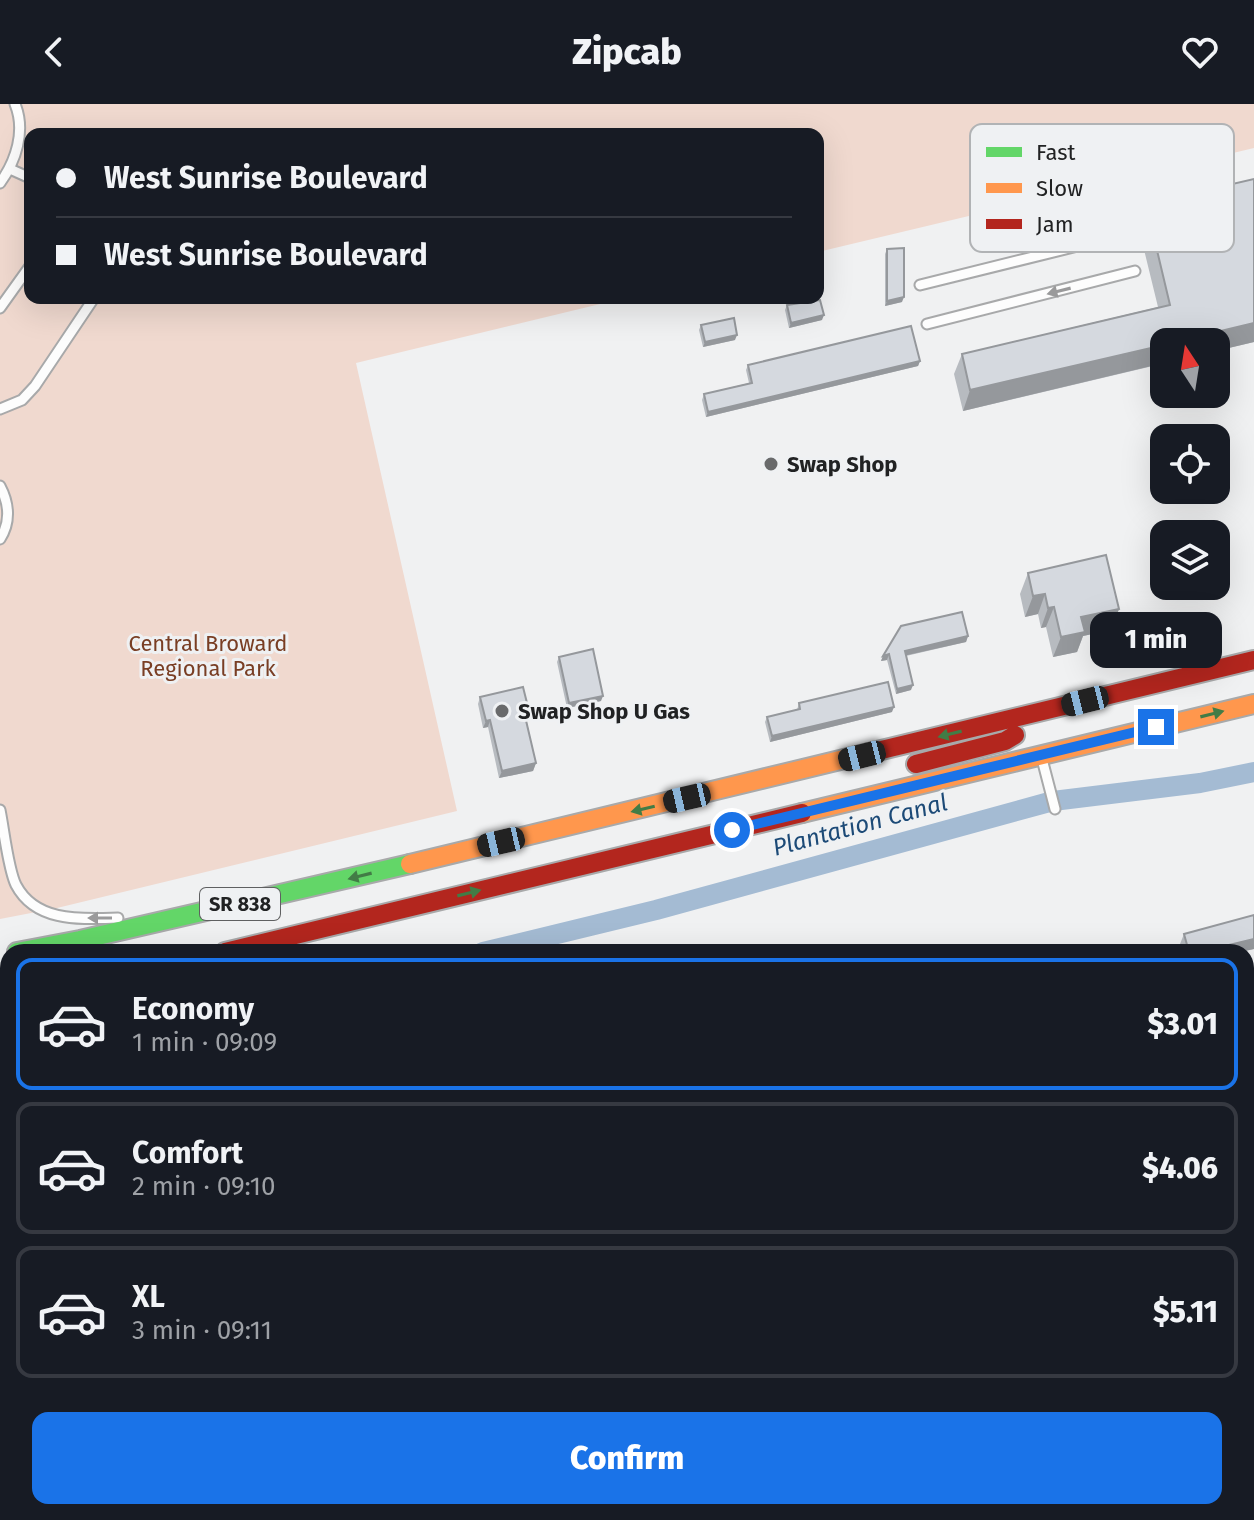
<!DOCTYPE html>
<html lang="en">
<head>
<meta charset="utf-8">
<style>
  body { margin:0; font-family:"Fira Sans",sans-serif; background:#20242c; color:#f1f3f6; height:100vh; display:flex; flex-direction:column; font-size:30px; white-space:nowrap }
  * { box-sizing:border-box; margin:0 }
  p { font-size:26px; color:#9ea1a6 }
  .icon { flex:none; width:44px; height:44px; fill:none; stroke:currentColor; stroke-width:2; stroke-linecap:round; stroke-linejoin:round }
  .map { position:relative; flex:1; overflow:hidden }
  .sheet { position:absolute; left:0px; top:840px; width:1254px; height:576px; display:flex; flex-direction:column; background:#171b24; border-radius:24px 24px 0 0; box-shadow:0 8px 32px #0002 }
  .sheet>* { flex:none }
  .banner { position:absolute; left:24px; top:24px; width:800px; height:176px; border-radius:16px; box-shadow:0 8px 32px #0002; display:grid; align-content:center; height:176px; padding:0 32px; background:#171b24 }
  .needle { width:52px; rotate:348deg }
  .fabs { position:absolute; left:1150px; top:224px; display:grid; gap:16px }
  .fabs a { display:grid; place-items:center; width:80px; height:80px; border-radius:16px; background:#171b24; box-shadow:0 8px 32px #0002; font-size:40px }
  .end { position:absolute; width:36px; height:36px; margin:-18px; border:10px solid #1a73e8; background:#fff; box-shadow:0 0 0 4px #fff }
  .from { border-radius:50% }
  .bubble { position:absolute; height:56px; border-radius:16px; background:#171b24; box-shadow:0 8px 32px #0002; font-size:26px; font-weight:800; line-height:56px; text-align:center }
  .car { position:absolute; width:24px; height:48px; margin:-24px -12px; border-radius:10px; box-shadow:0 0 6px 2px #0007; background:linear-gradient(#222 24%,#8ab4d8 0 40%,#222 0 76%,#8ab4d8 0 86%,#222 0) }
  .banner b { display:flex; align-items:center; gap:28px; height:76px; font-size:30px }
  .banner b+b { border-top:2px solid #363941 }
  .banner i { width:20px; height:20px; background:#f1f3f6 }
  ul { padding:14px 0 0; list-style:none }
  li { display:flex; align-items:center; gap:24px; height:132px; margin:0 16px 12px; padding:0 16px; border:4px solid #363941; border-radius:16px }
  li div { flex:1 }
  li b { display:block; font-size:30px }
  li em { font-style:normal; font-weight:800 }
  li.on { border-color:#1a73e8 }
  li>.icon { width:72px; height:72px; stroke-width:1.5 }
  .button { display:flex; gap:16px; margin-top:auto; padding:16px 32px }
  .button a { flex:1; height:92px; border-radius:16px; background:#1a73e8; color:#fff; font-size:32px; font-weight:800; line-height:92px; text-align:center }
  header { display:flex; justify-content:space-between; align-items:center; height:104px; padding:0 32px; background:#171b24; font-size:36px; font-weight:800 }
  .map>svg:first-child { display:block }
  .green { fill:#f0d9cf }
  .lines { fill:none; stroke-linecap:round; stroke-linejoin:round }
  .canal { stroke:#a4bbd3; stroke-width:20 }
  .lane-casing { stroke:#a8a9aa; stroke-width:13 }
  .street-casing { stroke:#a8a9aa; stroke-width:22 }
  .fast-casing { stroke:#a8a9aa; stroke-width:22 }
  .slow-casing { stroke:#a8a9aa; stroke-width:22 }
  .jam-casing { stroke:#a8a9aa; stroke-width:22 }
  .lane { stroke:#fdfdfd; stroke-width:9 }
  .street { stroke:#fdfdfd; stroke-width:18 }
  .fast { stroke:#63d668; stroke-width:18 }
  .slow { stroke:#ff974d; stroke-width:18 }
  .jam { stroke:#b3261e; stroke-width:18 }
  .wall { fill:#b7bbc0 }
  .shaded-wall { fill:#95989c }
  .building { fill:#d5d9df; stroke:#95989c; stroke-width:2 }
  .oneway { fill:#9a9a9b }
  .oneway2 { fill:#427c46 }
  .route { stroke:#1a73e8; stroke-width:10 }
  .poi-dot { fill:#696a6b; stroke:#eff1f3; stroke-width:3 }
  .labels { text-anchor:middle; stroke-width:6; stroke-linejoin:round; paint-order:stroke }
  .shield { fill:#eff1f3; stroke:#5f6061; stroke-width:2 }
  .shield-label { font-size:20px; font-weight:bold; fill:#212223 }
  .poi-label { font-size:22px; font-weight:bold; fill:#212223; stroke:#eff1f3; text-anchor:start }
  .park-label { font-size:22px; fill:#793e24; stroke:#eff1f3 }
  .water-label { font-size:24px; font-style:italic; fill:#1c4a77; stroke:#eff1f3 }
  .key { fill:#eff1f3; stroke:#b1b3b5; stroke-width:2 }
  .key-label { font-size:22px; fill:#212223 }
</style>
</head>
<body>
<header><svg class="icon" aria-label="back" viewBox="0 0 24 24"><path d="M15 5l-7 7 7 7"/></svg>Zipcab<svg class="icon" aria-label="heart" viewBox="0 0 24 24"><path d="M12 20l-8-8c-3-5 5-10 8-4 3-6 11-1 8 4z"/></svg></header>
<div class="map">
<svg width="1254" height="1416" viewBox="0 0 1254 1416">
  <rect width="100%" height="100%" fill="#f0f1f2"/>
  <path class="green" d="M0 0H1254V44L818 148V30H30V194H625L356 259 457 707 57 804 0 815Z
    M1112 1408H1184L1187 1416H1078Z"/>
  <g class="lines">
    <path class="canal" d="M483 848 656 806 1053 697 1200 679 1254 668
      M0 967 8 965"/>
    <g class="lane-casing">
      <path id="lane" d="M10 65 30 74
        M0 79C16 57 26 27 15 0
        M920 181 1126 130
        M0 204 30 162
        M927 220 1135 167
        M0 305 22 296 35 282 94 194
        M0 382C9 399 11 418 0 435
        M1042 655 1055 705
        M0 706C4 725 8 765 16 781 36 819 82 815 118 814"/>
    </g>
    <g class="street-casing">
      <path id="street" d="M1246 898 1254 896
        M1246 1173 1254 1205
        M0 1222 8 1220
        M607 1408 609 1416
        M823 1408 825 1416
        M78 1416 111 1408"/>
    </g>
    <g class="fast-casing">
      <path id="fast" d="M17 848 80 836 410 760
        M1246 1331 1254 1328"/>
    </g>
    <g class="slow-casing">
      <path id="slow" d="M802 709 1254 600
        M410 760 869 649
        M970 1416 1003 1408"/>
    </g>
    <g class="jam-casing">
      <path id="jam" d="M869 649 1254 556
        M916 660 1005 637 1015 631
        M225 848 802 709
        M0 900 8 899"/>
    </g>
    <use href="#lane" class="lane"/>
    <use href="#street" class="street"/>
    <use href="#fast" class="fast"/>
    <use href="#slow" class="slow"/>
    <use href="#jam" class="jam"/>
  </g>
  <path class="wall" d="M1146 100 1254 238 963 307 954 270 962 250 1158 203 1138 121Z
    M887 145 902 198 885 202V150Z
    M787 201 822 216 789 224 785 206Z
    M701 221 735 236 703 243 699 226Z
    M920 257 918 262 706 313 702 296 704 290 749 279 746 266 748 261Z
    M1028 469 1119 505 1111 526 1083 532 1077 548 1053 553 1046 523 1041 524 1038 510 1025 513 1020 490Z
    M968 532 966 538 906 552 911 586 896 590 887 556 881 557 883 552Z
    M559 553 601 597 567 604 557 558Z
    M480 593 529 607 526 614 536 659 533 667 499 674 488 623 483 624 478 600Z
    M799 599 892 608 770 638 765 618 767 613 797 606Z
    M1254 811V845L1240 848H1182L1180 840 1184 830Z
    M1254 926V1008L1246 975V928Z
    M654 1408H703L706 1416H656Z
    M739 1408H777V1411L775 1416H739Z
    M1231 1408H1246L1254 1416H1233Z"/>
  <path class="shaded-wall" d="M904 193 902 198 885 202 887 197Z
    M824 211 822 216 789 224 791 219Z
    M1254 219V238L1216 247V238H1175Z
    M737 231 735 236 703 243 705 238Z
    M1164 241V259L963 307 970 286Z
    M920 257 918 262 706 313 708 308Z
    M1045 490 1038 510 1025 513 1033 492Z
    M1054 503 1046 523 1041 524 1048 504Z
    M1119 505 1111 526 1083 532 1077 548 1053 553 1061 533 1081 513Z
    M968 532 966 538 903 552 905 547Z
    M889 550 887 556 881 557 883 552Z
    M913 581 911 586 896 590 897 585Z
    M603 592 601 597 567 604 569 599Z
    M894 603 892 608 770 638 772 632Z
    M490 616 488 623 483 624 486 617Z
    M536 659 533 667 499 674 502 667Z
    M1254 835V845L1240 848H1200Z
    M8 1162V1171L5 1175 0 1177V1165Z
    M8 1366V1377L0 1379V1368Z
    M377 1408H423L390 1416H368L370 1410Z
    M742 1411H777L775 1416H741Z"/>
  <path class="building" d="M1254 75V219L1175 238H1164V241L970 286 962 250 1170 201 1146 100Z
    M904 144V193L887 197V145Z
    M820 196 824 211 791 219 787 201Z
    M734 214 737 231 705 238 701 221Z
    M911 222 920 257 708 308 704 290 752 279 748 261Z
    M1106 451 1119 505 1081 513 1085 528 1061 533 1054 503 1048 504 1045 490 1033 492 1028 469Z
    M962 508 968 532 905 547 913 581 897 585 889 550 883 552 901 522Z
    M593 545 603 592 569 599 559 553Z
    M888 578 894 603 772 632 767 613 800 605 799 599Z
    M523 583 529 607 524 608 536 659 502 667 490 616 486 617 480 593Z
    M1254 811V835L1200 848H1189L1184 830Z
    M1254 926V982L1249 963H1246V928Z
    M8 1122V1163L0 1165V1123Z
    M8 1253V1366L0 1368V1255Z
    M1254 1361V1416H1239L1237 1408H1246V1363Z
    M255 1408H270L271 1412 288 1408H377L370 1410 372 1416H221Z
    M661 1408H703L706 1416H664Z
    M742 1408H777V1411H742Z"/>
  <defs><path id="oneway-solid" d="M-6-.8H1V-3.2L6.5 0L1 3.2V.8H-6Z" transform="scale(2)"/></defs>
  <g class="oneway">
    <use href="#oneway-solid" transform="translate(1059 187) rotate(166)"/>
    <use href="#oneway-solid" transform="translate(100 814) rotate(180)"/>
  </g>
  <g class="oneway2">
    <use href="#oneway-solid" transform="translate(1212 610) rotate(-14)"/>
    <use href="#oneway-solid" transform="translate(950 630) rotate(166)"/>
    <use href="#oneway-solid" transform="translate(643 705) rotate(167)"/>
    <use href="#oneway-solid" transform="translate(360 772) rotate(166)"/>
    <use href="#oneway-solid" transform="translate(469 789) rotate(-14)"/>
  </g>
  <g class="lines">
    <path class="route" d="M732 726 1156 623"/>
  </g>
  <g class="poi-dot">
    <circle cx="771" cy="360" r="8"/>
    <circle cx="502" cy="607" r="8"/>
  </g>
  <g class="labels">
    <rect class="shield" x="200" y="784" width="80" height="32" rx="6"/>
    <g class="shield-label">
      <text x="240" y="807">SR 838</text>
    </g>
    <g class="poi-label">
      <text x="787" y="368">Swap Shop</text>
      <text x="518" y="615">Swap Shop U Gas</text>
    </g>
    <g class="park-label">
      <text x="208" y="547">Central Broward<tspan x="208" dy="25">Regional Park</tspan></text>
    </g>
    <g class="water-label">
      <text transform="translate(860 721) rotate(-15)" y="8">Plantation Canal</text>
    </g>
  </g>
  <rect x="970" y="20" width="264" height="128" rx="12" class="key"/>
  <rect x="986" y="43" width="36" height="10" fill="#63d668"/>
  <rect x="986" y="79" width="36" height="10" fill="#ff974d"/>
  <rect x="986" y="115" width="36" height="10" fill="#b3261e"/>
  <g class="key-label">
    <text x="1036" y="56">Fast</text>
    <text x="1036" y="92">Slow</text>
    <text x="1036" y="128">Jam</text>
  </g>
</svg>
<div class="fabs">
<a><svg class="needle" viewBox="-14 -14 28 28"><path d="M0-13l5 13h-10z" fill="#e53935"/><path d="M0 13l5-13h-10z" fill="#9ea1a6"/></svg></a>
<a><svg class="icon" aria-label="locate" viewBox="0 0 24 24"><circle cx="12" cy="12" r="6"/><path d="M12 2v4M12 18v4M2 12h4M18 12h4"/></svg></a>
<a><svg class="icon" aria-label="layers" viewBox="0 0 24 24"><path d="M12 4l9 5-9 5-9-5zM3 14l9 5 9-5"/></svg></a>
</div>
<i class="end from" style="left:732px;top:726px"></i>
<i class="end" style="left:1156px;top:623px"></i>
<div class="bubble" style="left:1090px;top:508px;width:132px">1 min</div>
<i class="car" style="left:1085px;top:597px;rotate:256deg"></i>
<i class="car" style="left:862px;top:652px;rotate:256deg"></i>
<i class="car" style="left:687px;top:694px;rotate:257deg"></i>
<i class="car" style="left:501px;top:738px;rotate:257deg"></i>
<div class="banner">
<b><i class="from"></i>West Sunrise Boulevard</b>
<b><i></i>West Sunrise Boulevard</b>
</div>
<section class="sheet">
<ul>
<li class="on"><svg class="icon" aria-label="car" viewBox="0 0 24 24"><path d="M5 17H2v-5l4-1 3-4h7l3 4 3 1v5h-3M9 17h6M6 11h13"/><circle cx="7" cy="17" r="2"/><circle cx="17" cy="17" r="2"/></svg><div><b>Economy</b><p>1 min · 09:09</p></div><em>$3.01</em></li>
<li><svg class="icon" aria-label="car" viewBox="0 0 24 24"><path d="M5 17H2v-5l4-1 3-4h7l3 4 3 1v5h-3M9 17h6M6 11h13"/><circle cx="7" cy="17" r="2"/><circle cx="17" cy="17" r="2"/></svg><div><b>Comfort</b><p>2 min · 09:10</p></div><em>$4.06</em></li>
<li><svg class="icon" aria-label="car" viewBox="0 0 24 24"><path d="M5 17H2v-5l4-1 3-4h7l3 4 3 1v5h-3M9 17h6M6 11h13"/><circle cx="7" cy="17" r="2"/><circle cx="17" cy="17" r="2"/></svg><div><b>XL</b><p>3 min · 09:11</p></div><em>$5.11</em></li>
</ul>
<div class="button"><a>Confirm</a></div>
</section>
</div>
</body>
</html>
